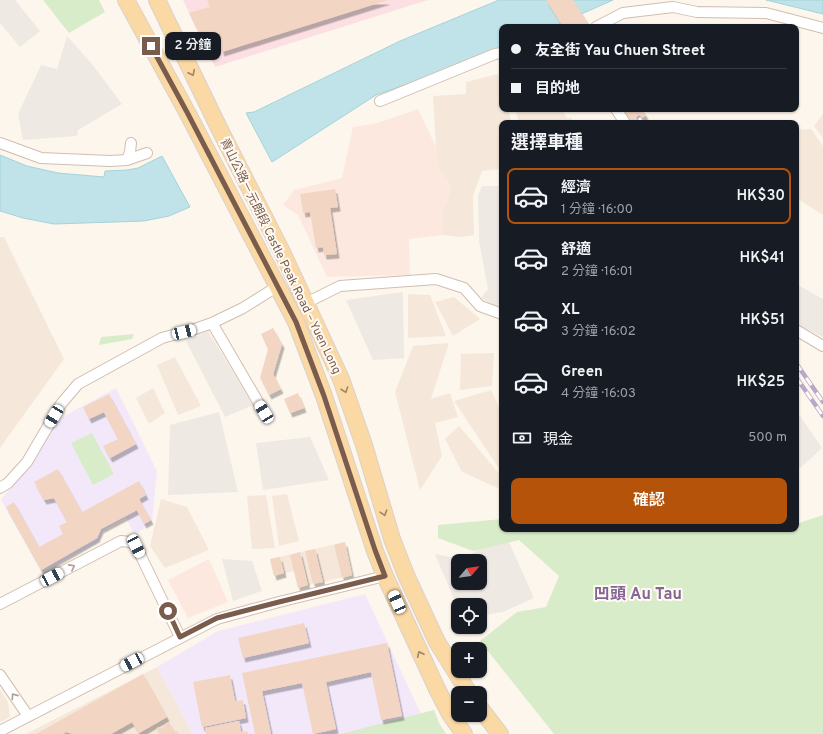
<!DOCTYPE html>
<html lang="zh-TW">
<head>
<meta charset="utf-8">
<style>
  body { margin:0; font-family:Overpass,"Noto Sans TC",sans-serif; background:#20242c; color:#f1f3f6; height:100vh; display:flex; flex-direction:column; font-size:15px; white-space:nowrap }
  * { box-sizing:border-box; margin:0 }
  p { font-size:13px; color:#9ea1a6 }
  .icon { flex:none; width:22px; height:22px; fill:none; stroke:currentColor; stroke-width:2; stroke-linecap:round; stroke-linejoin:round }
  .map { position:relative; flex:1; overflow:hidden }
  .drawer { position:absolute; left:499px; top:120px; width:300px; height:412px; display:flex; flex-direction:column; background:#171b24; border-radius:8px; box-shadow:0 1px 3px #0004 }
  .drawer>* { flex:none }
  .hud { position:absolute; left:499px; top:24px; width:300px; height:88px; border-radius:8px; box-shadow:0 1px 3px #0004; display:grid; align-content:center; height:88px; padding:0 12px; background:#171b24 }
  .needle { width:26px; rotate:61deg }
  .fabs { position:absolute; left:451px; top:554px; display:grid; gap:8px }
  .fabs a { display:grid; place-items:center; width:36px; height:36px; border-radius:8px; background:#171b24; box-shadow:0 1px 3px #0004; font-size:20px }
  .end { position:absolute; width:18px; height:18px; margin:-9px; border:5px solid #7a5c4d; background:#fff; box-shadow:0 0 0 2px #fff }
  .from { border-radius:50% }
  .bubble { position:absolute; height:28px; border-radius:8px; background:#171b24; box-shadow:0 1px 3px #0004; font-size:13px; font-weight:600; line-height:28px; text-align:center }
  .car { position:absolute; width:12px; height:24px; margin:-12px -6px; border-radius:5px; box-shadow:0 0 3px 1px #0007; background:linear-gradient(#fff 24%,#345 0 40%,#fff 0 76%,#345 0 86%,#fff 0) }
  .hud b { display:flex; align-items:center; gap:14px; height:38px; font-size:15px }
  .hud b+b { border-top:1px solid #363941 }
  .hud i { width:10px; height:10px; background:#f1f3f6 }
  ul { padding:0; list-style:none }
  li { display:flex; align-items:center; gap:12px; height:56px; margin:0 8px 6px; padding:0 4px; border:2px solid transparent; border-radius:8px }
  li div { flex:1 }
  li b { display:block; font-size:15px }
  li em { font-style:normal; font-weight:600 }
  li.selected { border-color:#b45309 }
  li>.icon { width:36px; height:36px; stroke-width:1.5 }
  h2 { padding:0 12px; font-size:18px; line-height:48px }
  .pay { display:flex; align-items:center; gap:10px; height:44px; padding:0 12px; font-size:15px }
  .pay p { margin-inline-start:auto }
  .button { display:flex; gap:8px; margin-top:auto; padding:8px 12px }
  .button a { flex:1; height:46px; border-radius:8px; background:#b45309; color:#fff; font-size:16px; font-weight:600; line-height:46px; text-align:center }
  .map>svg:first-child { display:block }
  .residential { fill:#f5e8da }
  .commercial { fill:#fde8e0 }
  .industrial { fill:#efe9e4; fill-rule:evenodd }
  .education { fill:#f3e8fa }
  .medical { fill:#fbdfe3 }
  .green { fill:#d8ecc9 }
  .water { fill:#bfe3e8; stroke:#a5d3da }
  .building { fill:#f3d5c3; filter:url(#shadow) }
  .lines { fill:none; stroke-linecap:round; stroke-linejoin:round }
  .street-casing { stroke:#d1beb0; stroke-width:12 }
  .primary-casing { stroke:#dad1cd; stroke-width:18 }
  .street { stroke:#fff; stroke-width:10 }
  .primary { stroke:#fbd9a5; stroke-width:16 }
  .rail-casing { stroke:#b9a8c9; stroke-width:4.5 }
  .rail { stroke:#fffaf3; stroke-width:3; stroke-dasharray:9; stroke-linecap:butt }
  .oneway { stroke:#a18267 }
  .oneway2 { stroke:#af9d94 }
  .route { stroke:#7a5c4d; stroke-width:5 }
  .labels { text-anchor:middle; stroke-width:4; stroke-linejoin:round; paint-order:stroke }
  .street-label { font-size:12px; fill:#7a5c4d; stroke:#fffaf3 }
  .district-label { font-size:16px; font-weight:bold; fill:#846695; stroke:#fffaf3 }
</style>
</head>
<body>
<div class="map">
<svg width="823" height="734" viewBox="0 0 823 734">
  <defs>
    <filter id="shadow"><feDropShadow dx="2.5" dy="4.5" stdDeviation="0" flood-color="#0004"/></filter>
  </defs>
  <rect width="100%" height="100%" fill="#fdf6ec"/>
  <path class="residential" d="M498 74 502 87V109H508L512 123H502V169L482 171 473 196 474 235 460 237 443 235 441 215 450 192 448 181 440 172 437 161 433 96 466 94V82Z
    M515 109H561L568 119 570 117 575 123H519Z
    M823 114V138L814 126Z
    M811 129 823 146V215L796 198V130Z
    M0 237H4L64 359 0 448Z
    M408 294 430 295 446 336 408 338Z
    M454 297 480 319 453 336 435 302Z
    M449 343 431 399 450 393 458 417 435 423 442 456 420 490 395 392 413 346Z
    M494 353 492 386 460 390 461 354Z
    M175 357 201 406 178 415 157 365Z
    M153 388 165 413 149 424 136 398Z
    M491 390 502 413V473L454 401Z
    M459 426 502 477V484L498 488 462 472 445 439Z
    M287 494 299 541 279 546 272 496Z
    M266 495 275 548 252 549 247 496Z
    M161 499 187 507 209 550 165 568 150 546Z
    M345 542 352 575 298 588 294 571 274 576 270 559Z
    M157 667 193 734H26Z
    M0 690 8 702 10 717 0 722Z"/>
  <path class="commercial" d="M418 109 437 149V161L440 172 448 181 450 192 441 215 443 235 409 239 410 275 327 277 298 215 283 205 294 190 342 178 353 127 374 124Z
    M209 559 228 602 188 618 168 580Z"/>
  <path class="industrial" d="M0 0H15L40 31 20 47 0 23Z
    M67 36 92 64 122 104 78 130 77 136 23 140 18 114 41 65 57 69Z
    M482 186H502V308L491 304 481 298 488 289 479 241 478 195Z
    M796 284 823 299V337L796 324Z
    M403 292 404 358 373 360 346 300Z
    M208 331 253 405 225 417 186 341Z
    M796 410 822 448 796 472Z
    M219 412 238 492 168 495 170 425Z
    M310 437 329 480 263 490 256 443Z
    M504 531 534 598 503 612 480 616V605H458V609L435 554 462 559 489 544ZM458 561H480V583H458Z
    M222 559 252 561 262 591 233 601Z"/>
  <path class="education" d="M116 388 157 471 152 523 134 535 126 517 103 531 99 542 42 572 1 500 18 478 55 421Z
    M365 594 421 714 340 734H193L157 667 218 631Z"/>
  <path class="medical" d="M183 0H428L215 67Z"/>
  <path class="green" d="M43 0H99L105 12 69 33Z
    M134 334 132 339 99 345 101 337Z
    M92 433 114 474 93 485 71 443Z
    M823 515V734H554L480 641 517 612 546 607 559 576 519 540 473 551 438 538V525L502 519V529H796V524Z
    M434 710 439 723 446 734H340Z"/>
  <path class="water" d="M499 0H613L552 27H502V48L444 71 376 95 272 162 246 113 254 112 400 41Z
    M766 0H823V14Z
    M0 155 27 166 58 173 104 177 105 171 127 170 138 168 162 156 190 207 169 216 144 221 54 224 23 218 0 211Z"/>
  <path class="building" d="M207 0H388L222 52 220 46 207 50 189 13 210 7Z
    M546 0H573L591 27H563Z
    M615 109H642L646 115 634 123H624Z
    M335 189 338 207 330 208 337 254 324 255 323 247 316 248 310 212 303 213 300 194Z
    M273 328 282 344 273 374 281 389 269 395 260 378 268 349 261 334Z
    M298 393 304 408 290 413 284 399Z
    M109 394 136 444 110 458 103 446 118 439 104 412 89 419 83 407Z
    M58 469 82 512 139 481 146 495 139 499 151 520 144 524 137 510 101 529 97 538 41 570 6 507 14 502 39 547 63 534 59 526 67 522 54 498 44 500 34 482Z
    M345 542 352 575 342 578 334 545Z
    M315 549 323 582 313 584 305 551Z
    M300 552 308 585 298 588 290 555Z
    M280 557 284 573 274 576 270 559Z
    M304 623 309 643 243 658 238 638Z
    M387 643 402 716 381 720 371 672 326 682 336 729 313 734 302 683 262 691 271 734H255L242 673Z
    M143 674 167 717 139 733 132 722 111 734H73L66 732 63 734H36Z
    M230 675 235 701 243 700 246 718 202 727 193 682Z
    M239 721 241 732 247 731 248 734H206L205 728Z
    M169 722 175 732 177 731 179 734H159L156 729 159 727 160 729 166 725V724Z"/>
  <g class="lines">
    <g class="street-casing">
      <path id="street" d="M596 27 623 13 673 7 697 12 766 13 823 28
        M380 101 495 54 502 53
        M616 109 625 123
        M0 143 41 158 110 161 127 160 147 153
        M127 160 130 152 131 143
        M306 303 340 286 436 279 464 288 480 306 502 314
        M212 323 264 412
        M796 330 823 346
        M0 488 8 483 27 462 61 404 78 384 162 338 195 329 212 323 243 308 278 286
        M0 604 121 541 130 542 136 546 180 637
        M0 675 28 716
        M0 731 217 619 279 602 385 576"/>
    </g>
    <g class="primary-casing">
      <path id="primary" d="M126 0 188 114 296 322 324 396 375 551 385 576 437 689 450 714 464 734
        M157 0 220 130 282 252 341 379 364 445 392 539 406 575 437 642 469 693
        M480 708 500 734"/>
    </g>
    <use href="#street" class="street"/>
    <use href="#primary" class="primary"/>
    <g class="rail-casing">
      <path id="rail" d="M639 118 643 123
        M796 363 823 402
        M796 377 823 416"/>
    </g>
    <use href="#rail" class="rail"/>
  </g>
  <defs><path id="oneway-chevron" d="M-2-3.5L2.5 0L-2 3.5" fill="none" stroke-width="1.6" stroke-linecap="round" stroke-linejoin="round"/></defs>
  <g class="oneway">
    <use href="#oneway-chevron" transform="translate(192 73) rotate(64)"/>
    <use href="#oneway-chevron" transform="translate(345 390) rotate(71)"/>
    <use href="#oneway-chevron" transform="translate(384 513) rotate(73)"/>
    <use href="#oneway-chevron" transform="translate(420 654) rotate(-115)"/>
  </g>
  <g class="oneway2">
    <use href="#oneway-chevron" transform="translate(72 567) rotate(-28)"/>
    <use href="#oneway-chevron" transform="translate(14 696) rotate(-125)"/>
  </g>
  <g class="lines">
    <path class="route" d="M151 46 188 114 296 322 324 396 375 550 385 576 279 602 217 618 180 637 168 611"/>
  </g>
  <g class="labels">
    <g class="street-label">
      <text transform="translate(281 256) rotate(64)" y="4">青山公路－元朗段 Castle Peak Road – Yuen Long</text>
    </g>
    <g class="district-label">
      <text x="638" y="599">凹頭 Au Tau</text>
    </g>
  </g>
</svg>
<div class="fabs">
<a><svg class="needle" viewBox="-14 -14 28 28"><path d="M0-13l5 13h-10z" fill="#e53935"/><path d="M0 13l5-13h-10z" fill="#9ea1a6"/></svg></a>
<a><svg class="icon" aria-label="locate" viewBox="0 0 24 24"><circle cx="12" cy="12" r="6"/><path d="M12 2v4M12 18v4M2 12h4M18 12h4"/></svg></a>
<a>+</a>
<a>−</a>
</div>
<i class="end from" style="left:168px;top:611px"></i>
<i class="end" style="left:151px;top:46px"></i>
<div class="bubble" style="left:165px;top:32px;width:56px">2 分鐘</div>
<i class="car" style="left:184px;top:332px;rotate:76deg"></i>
<i class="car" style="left:264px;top:412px;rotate:329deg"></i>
<i class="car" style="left:54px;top:416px;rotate:211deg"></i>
<i class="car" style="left:136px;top:546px;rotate:154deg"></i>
<i class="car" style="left:52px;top:577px;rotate:62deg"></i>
<i class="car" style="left:397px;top:602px;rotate:336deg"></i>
<i class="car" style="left:132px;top:662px;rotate:242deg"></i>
<div class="hud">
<b><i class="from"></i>友全街 Yau Chuen Street</b>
<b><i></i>目的地</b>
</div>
<section class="drawer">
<h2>選擇車種</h2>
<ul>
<li class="selected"><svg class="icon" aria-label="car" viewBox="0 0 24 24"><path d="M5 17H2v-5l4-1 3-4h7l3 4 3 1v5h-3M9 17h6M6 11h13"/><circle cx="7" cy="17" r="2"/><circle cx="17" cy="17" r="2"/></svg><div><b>經濟</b><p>1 分鐘 · 16:00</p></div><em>HK$30</em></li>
<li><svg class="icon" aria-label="car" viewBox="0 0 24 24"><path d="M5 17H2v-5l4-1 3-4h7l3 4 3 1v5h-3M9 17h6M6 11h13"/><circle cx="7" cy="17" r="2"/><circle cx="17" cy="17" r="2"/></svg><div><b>舒適</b><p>2 分鐘 · 16:01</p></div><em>HK$41</em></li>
<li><svg class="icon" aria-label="car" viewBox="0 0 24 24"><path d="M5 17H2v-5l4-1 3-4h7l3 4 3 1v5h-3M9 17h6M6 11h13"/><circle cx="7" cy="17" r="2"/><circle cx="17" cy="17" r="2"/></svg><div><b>XL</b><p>3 分鐘 · 16:02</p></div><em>HK$51</em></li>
<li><svg class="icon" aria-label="car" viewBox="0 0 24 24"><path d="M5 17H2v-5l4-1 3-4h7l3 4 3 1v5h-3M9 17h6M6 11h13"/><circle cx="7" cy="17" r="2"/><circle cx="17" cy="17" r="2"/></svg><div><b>Green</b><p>4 分鐘 · 16:03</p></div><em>HK$25</em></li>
</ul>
<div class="pay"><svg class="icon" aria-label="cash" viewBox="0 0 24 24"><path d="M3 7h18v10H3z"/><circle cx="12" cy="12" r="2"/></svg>現金<p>500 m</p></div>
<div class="button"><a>確認</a></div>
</section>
</div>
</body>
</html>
